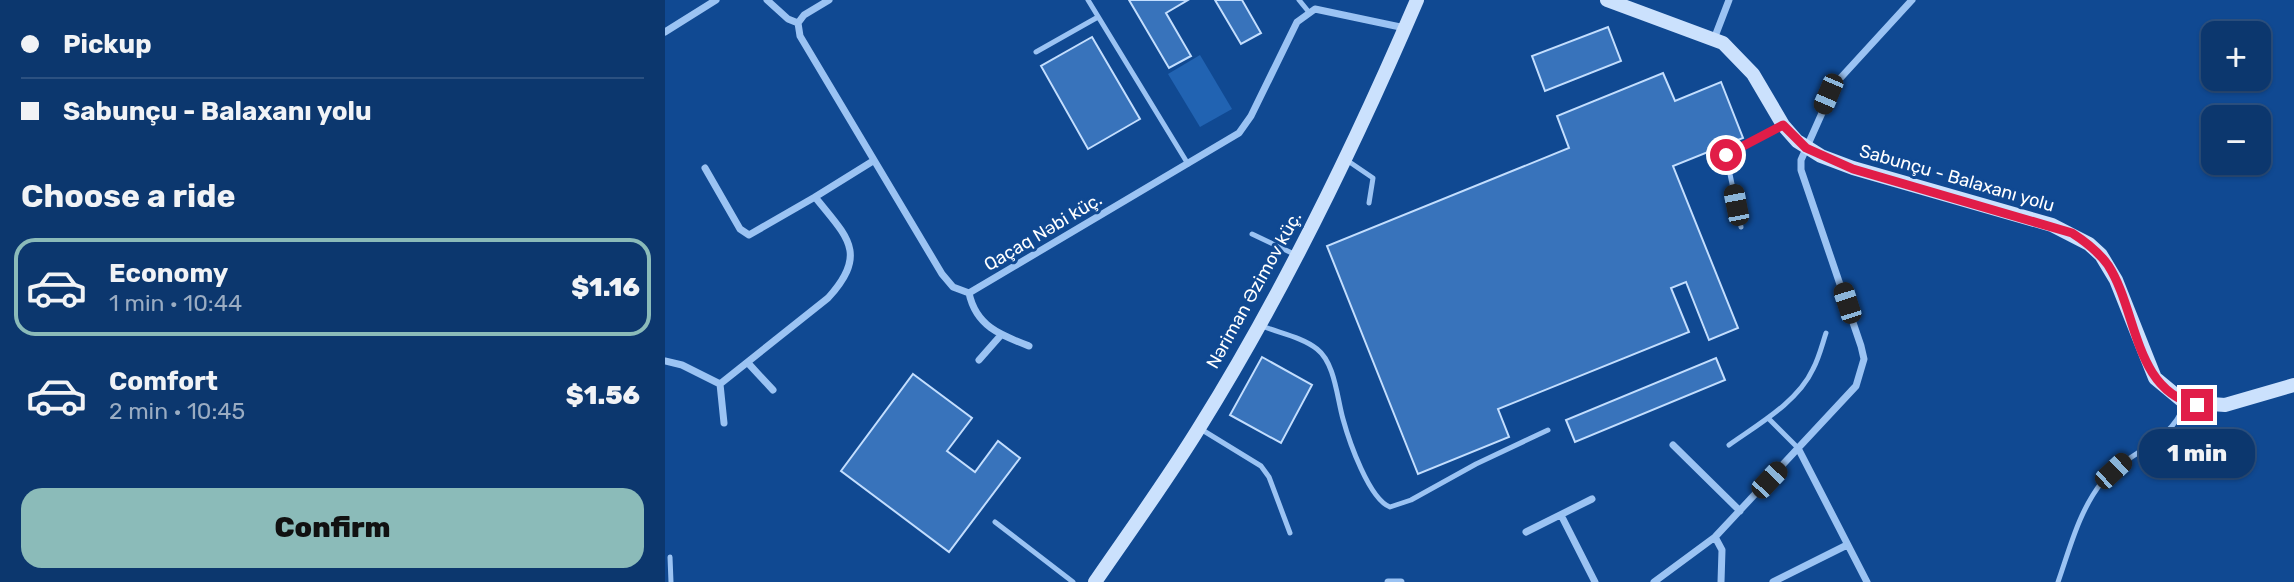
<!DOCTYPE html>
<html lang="en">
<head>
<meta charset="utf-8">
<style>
  body { margin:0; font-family:Rubik,sans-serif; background:#1a4276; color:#f1f3f6; height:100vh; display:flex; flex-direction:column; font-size:26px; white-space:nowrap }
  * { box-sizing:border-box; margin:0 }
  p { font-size:23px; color:#9aacc2 }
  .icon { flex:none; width:38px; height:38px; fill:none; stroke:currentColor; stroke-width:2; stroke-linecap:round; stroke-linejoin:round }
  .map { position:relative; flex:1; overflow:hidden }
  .side { display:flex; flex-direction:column; background:#0c376e; width:665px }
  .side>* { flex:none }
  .guide { display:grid; align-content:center; height:154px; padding:0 21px; background:#0c376e }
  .tools { position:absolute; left:1536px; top:21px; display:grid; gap:14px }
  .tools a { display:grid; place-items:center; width:70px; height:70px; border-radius:14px; background:#0c376e; box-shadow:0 2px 5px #0004,0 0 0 2px #2c5181; font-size:35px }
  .end { position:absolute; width:32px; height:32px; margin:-16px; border:9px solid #e11d48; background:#fff; box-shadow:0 0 0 4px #fff }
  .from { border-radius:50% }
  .bubble { position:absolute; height:49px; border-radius:21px; background:#0c376e; box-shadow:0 2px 5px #0004,0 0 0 2px #2c5181; font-size:23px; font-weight:800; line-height:49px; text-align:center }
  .car { position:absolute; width:21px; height:42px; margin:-21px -10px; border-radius:9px; box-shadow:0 0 5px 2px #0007; background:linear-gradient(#222 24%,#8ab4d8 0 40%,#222 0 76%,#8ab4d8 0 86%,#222 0) }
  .guide b { display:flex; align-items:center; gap:24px; height:66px; font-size:26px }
  .guide b+b { border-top:2px solid #2c5181 }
  .guide i { width:18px; height:18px; background:#f1f3f6 }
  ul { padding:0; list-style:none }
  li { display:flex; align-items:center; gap:21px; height:98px; margin:0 14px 10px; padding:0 7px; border:4px solid transparent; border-radius:21px }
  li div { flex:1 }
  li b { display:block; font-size:26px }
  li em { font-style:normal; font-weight:800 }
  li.active { border-color:#8bbbb9 }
  li>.icon { width:63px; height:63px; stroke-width:1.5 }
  h2 { padding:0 21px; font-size:32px; line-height:84px }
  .action { display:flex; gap:14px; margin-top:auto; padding:14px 21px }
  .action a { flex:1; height:80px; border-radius:21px; background:#8bbbb9; color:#111; font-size:28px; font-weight:800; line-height:80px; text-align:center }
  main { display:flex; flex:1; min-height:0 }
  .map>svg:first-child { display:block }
  .green { fill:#2163b2 }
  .building { fill:#3873bb; stroke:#c3defe; stroke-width:2 }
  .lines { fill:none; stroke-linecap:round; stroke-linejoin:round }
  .lane { stroke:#9bc3f3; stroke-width:5 }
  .street { stroke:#9bc3f3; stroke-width:7 }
  .secondary { stroke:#cbe1fd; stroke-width:14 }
  .route { stroke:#e11d48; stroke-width:9 }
  .labels { text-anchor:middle; stroke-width:6; stroke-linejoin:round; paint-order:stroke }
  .street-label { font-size:18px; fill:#fff; stroke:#104992 }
</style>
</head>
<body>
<main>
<section class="side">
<div class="guide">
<b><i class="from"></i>Pickup</b>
<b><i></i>Sabunçu - Balaxanı yolu</b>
</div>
<h2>Choose a ride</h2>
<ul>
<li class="active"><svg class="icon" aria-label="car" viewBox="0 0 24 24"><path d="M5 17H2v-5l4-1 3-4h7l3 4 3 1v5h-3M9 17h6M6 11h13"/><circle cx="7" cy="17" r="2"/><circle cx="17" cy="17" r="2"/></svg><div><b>Economy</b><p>1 min · 10:44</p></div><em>$1.16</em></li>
<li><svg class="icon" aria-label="car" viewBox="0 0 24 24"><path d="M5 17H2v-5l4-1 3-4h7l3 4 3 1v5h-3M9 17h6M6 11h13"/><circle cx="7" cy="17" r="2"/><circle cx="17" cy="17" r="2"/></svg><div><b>Comfort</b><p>2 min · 10:45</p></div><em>$1.56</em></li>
</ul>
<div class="action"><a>Confirm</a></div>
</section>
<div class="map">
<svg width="1629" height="582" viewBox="0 0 1629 582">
  <rect width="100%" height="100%" fill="#104992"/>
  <path class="green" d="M535 55 567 109 535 127 503 74Z"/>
  <path class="building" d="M464 0H523L501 13 526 56 504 68Z
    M550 0H577L596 33 576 44Z
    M943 27 956 61 880 91 867 56Z
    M427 37 475 119 423 149 376 66Z
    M998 73 1010 101 1056 82 1078 138 1008 166 1073 328 1044 340 1021 282 1006 288 1024 332 833 409 844 437 753 474 662 246 904 148 892 116Z
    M597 357 647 385 616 443 565 415Z
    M1051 358 1060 380 910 442 901 420Z
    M248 374 307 418 282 451 310 472 333 441 355 458 284 552 176 471Z"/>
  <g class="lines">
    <path class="lane" d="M423 0 523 164
      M634 0 643 11
      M371 52 433 17
      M683 161 708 178 704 203
      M1076 227 1061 155 1118 125
      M587 234 631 255
      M597 326C614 333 637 337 652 349 670 363 672 398 678 419 684 441 704 499 725 507L746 500 811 464 883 430
      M1103 418 1133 448
      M534 428 596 466 604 477 625 533
      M1064 445C1092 425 1133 402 1148 369 1154 358 1157 345 1161 333
      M330 522 408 582
      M5 557 6 582
      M1393 582C1405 548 1414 511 1437 482 1460 453 1507 443 1519 405"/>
    <path class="street" d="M102 0 123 19 133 23
      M133 23 135 36 277 274 288 287 304 293 574 133 586 116 632 22 650 9 740 28
      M133 23 139 15 164 0
      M0 32 51 0
      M1049 39 1064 0
      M40 168 75 229 84 235 150 197
      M304 293C311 326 335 335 364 346
      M314 360 336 335
      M0 361 17 365 55 384 163 298C204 253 182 237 150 197L208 161
      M83 363 108 390
      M55 384 59 423
      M1008 445 1075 511
      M1133 448 1202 582
      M896 515 930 582
      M861 532 927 499
      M1050 537 1057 550 1056 582
      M723 582H736
      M989 582 1050 537 1191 386 1199 359 1196 346 1136 170V160L1170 84 1247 0
      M1108 582 1182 545"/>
    <path class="secondary" d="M942 0 1058 43 1088 74 1118 125 1132 141 1156 156 1188 168 1387 225 1424 244 1436 255 1451 280 1490 378 1519 402 1560 405 1629 385
      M430 582C465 531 502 480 534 428 619 292 689 147 752 0"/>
  </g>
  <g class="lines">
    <path class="route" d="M1061 155 1118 125 1141 148 1188 169 1407 233C1421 242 1433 251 1443 265 1473 311 1468 390 1532 405"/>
  </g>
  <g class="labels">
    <g class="street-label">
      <text transform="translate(1292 178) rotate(16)" y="6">Sabunçu - Balaxanı yolu</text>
      <text transform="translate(378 232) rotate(-31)" y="6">Qaçaq Nəbi küç.</text>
      <text transform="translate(589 290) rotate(-61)" y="6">Nəriman Əzimov küç.</text>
    </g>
  </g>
</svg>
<div class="tools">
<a>+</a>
<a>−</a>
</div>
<i class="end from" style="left:1061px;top:155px"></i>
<i class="end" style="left:1532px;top:405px"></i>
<div class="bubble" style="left:1474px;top:429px;width:116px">1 min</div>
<i class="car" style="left:1163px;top:94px;rotate:203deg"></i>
<i class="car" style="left:1071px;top:205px;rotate:349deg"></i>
<i class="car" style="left:1182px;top:303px;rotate:342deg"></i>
<i class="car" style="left:1448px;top:471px;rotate:47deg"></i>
<i class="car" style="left:1104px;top:480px;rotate:43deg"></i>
</div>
</main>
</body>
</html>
